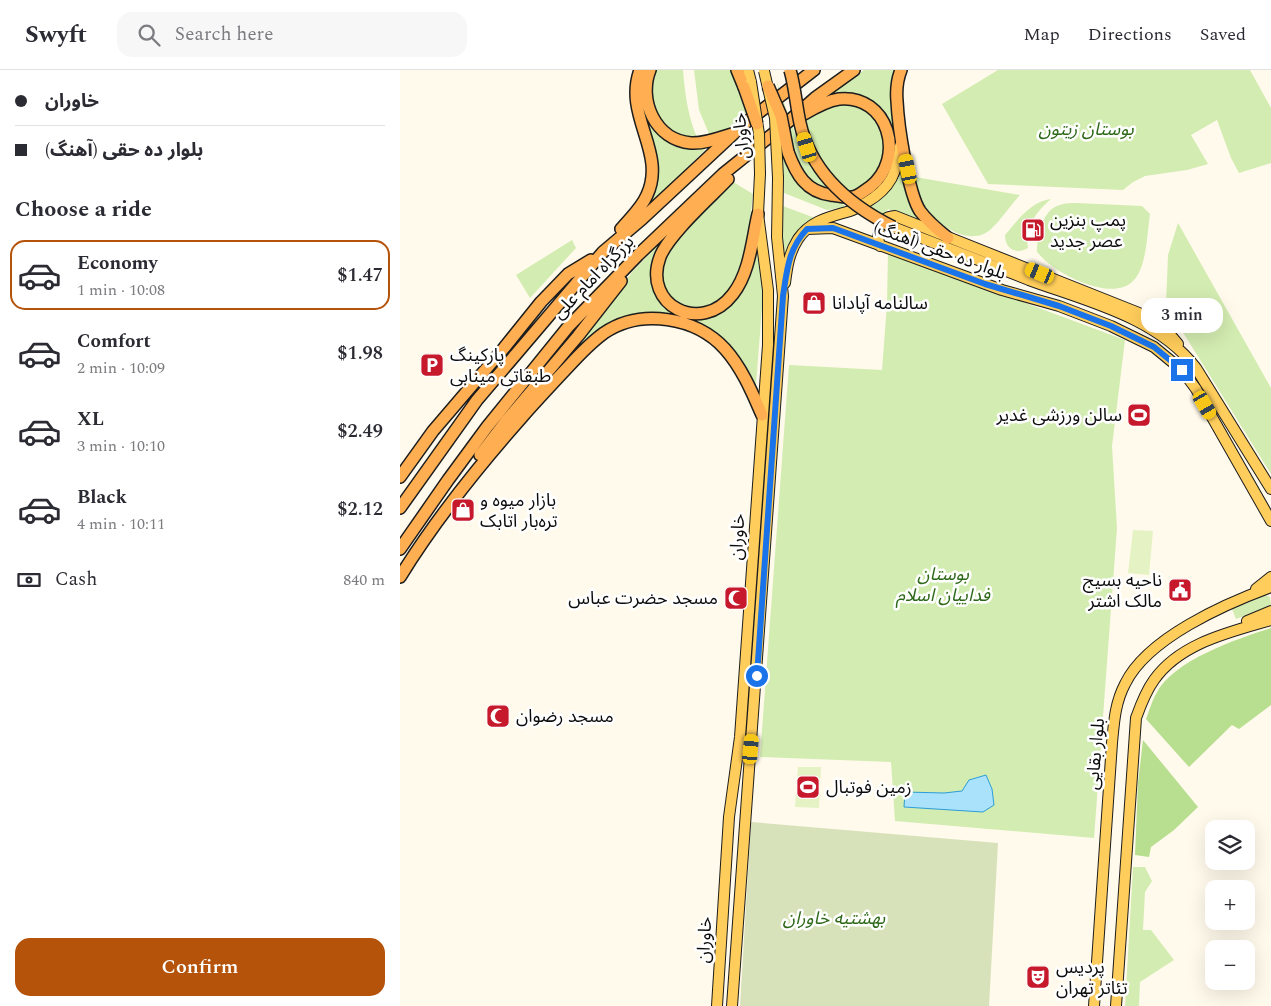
<!DOCTYPE html>
<html lang="en">
<head>
<meta charset="utf-8">
<style>
  body { margin:0; font-family:Spectral,"Noto Sans Arabic",serif; background:#f7f7f7; color:#2b2b33; height:100vh; display:flex; flex-direction:column; font-size:19px; white-space:nowrap }
  * { box-sizing:border-box; margin:0 }
  p { font-size:16px; color:#7c7c81 }
  .icon { flex:none; width:28px; height:28px; fill:none; stroke:currentColor; stroke-width:2; stroke-linecap:round; stroke-linejoin:round }
  .map { position:relative; flex:1; overflow:hidden }
  .side { display:flex; flex-direction:column; background:#fff; width:400px }
  .side>* { flex:none }
  .banner { display:grid; align-content:center; height:110px; padding:0 15px; background:#fff }
  .fabs { position:absolute; left:805px; top:750px; display:grid; gap:10px }
  .fabs a { display:grid; place-items:center; width:50px; height:50px; border-radius:10px; background:#fff; box-shadow:0 5px 20px #0002; font-size:25px }
  .end { position:absolute; width:22px; height:22px; margin:-11px; border:6px solid #1a73e8; background:#fff; box-shadow:0 0 0 2px #fff }
  .from { border-radius:50% }
  .bubble { position:absolute; height:35px; border-radius:15px; background:#fff; box-shadow:0 5px 20px #0002; font-size:16px; font-weight:600; line-height:35px; text-align:center }
  .car { position:absolute; width:15px; height:30px; margin:-15px -8px; border-radius:6px; box-shadow:0 0 4px 1px #0007; background:linear-gradient(#f5c518 24%,#345 0 40%,#f5c518 0 76%,#345 0 86%,#f5c518 0) }
  .banner b { display:flex; align-items:center; gap:18px; height:48px; font-size:19px }
  .banner b+b { border-top:1px solid #e1e1e2 }
  .banner i { width:12px; height:12px; background:#2b2b33 }
  ul { padding:0; list-style:none }
  li { display:flex; align-items:center; gap:15px; height:70px; margin:0 10px 8px; padding:0 5px; border:2px solid transparent; border-radius:15px }
  li div { flex:1 }
  li b { display:block; font-size:19px }
  li em { font-style:normal; font-weight:600 }
  li.active { border-color:#b45309 }
  li>.icon { width:45px; height:45px; stroke-width:1.5 }
  h2 { padding:0 15px; font-size:22px; line-height:60px }
  .pay { display:flex; align-items:center; gap:12px; height:55px; padding:0 15px; font-size:19px }
  .pay p { margin-inline-start:auto }
  .primary-button { display:flex; gap:10px; margin-top:auto; padding:10px 15px }
  .primary-button a { flex:1; height:58px; border-radius:15px; background:#b45309; color:#fff; font-size:20px; font-weight:600; line-height:58px; text-align:center }
  header { display:flex; align-items:center; gap:30px; box-sizing:border-box; height:70px; padding:0 25px; background:#fff; border-bottom:1px solid #e1e1e2 }
  header strong { font-size:24px }
  nav { display:flex; gap:28px; margin-inline-start:auto; font-size:18px }
  .search { width:350px; height:45px; background:#f7f7f7; display:flex; align-items:center; gap:12px; box-sizing:border-box; padding:0 18px; border-radius:15px; color:#7c7c81; font-size:19px }
  main { display:flex; flex:1; min-height:0 }
  .map>svg:first-child { display:block }
  .green { fill:#d3ecb1 }
  .forest { fill:#b8de8f }
  .cemetery { fill:#d8e2ba }
  .pitch { fill:#e5f3c4 }
  .water { fill:#abe2fb; stroke:#2c9dd8 }
  .lines { fill:none; stroke-linecap:round; stroke-linejoin:round }
  .primary-casing { stroke:#1d1d1d; stroke-width:12 }
  .trunk-casing { stroke:#1d1d1d; stroke-width:14 }
  .primary { stroke:#ffcd5b; stroke-width:10 }
  .trunk { stroke:#ffaf52; stroke-width:11 }
  .primary-bridge-casing { stroke:#1d1d1d; stroke-width:12; stroke-linecap:butt }
  .trunk-bridge-casing { stroke:#1d1d1d; stroke-width:14; stroke-linecap:butt }
  .primary-bridge { stroke:#ffcd5b; stroke-width:10 }
  .trunk-bridge { stroke:#ffaf52; stroke-width:11 }
  .route { stroke:#1a73e8; stroke-width:6 }
  .labels { text-anchor:middle; stroke-width:5; stroke-linejoin:round; paint-order:stroke }
  .park-label { font-size:18px; font-style:italic; fill:#2d6818; stroke:#fff }
  .street-label { font-size:18px; fill:#0c0c0c; stroke:#fff }
  .poi-label { font-size:18px; fill:#0c0c0c; stroke:#fff; text-anchor:start }
</style>
</head>
<body>
<header>
<strong>Swyft</strong>
<div class="search"><svg class="icon" aria-label="search" viewBox="0 0 24 24"><circle cx="10" cy="10" r="6"/><path d="M15 15l6 6"/></svg>Search here</div>
<nav><a>Map</a><a>Directions</a><a>Saved</a></nav>
</header>
<main>
<section class="side">
<div class="banner">
<b><i class="from"></i>خاوران</b>
<b><i></i>بلوار ده حقی (آهنگ)</b>
</div>
<h2>Choose a ride</h2>
<ul>
<li class="active"><svg class="icon" aria-label="car" viewBox="0 0 24 24"><path d="M5 17H2v-5l4-1 3-4h7l3 4 3 1v5h-3M9 17h6M6 11h13"/><circle cx="7" cy="17" r="2"/><circle cx="17" cy="17" r="2"/></svg><div><b>Economy</b><p>1 min · 10:08</p></div><em>$1.47</em></li>
<li><svg class="icon" aria-label="car" viewBox="0 0 24 24"><path d="M5 17H2v-5l4-1 3-4h7l3 4 3 1v5h-3M9 17h6M6 11h13"/><circle cx="7" cy="17" r="2"/><circle cx="17" cy="17" r="2"/></svg><div><b>Comfort</b><p>2 min · 10:09</p></div><em>$1.98</em></li>
<li><svg class="icon" aria-label="car" viewBox="0 0 24 24"><path d="M5 17H2v-5l4-1 3-4h7l3 4 3 1v5h-3M9 17h6M6 11h13"/><circle cx="7" cy="17" r="2"/><circle cx="17" cy="17" r="2"/></svg><div><b>XL</b><p>3 min · 10:10</p></div><em>$2.49</em></li>
<li><svg class="icon" aria-label="car" viewBox="0 0 24 24"><path d="M5 17H2v-5l4-1 3-4h7l3 4 3 1v5h-3M9 17h6M6 11h13"/><circle cx="7" cy="17" r="2"/><circle cx="17" cy="17" r="2"/></svg><div><b>Black</b><p>4 min · 10:11</p></div><em>$2.12</em></li>
</ul>
<div class="pay"><svg class="icon" aria-label="cash" viewBox="0 0 24 24"><path d="M3 7h18v10H3z"/><circle cx="12" cy="12" r="2"/></svg>Cash<p>840 m</p></div>
<div class="primary-button"><a>Confirm</a></div>
</section>
<div class="map">
<svg width="871" height="936" viewBox="0 0 871 936">
  <rect width="100%" height="100%" fill="#fffaeb"/>
  <path class="green" d="M254 0H283C285 25 288 47 298 70L273 63 252 41V3Z
    M294 0H335L348 42 312 71 299 40Z
    M464 0H497C497 34 505 91 481 117 475 123 466 128 459 133L466 123 493 75 466 33 417 34Z
    M598 0H850L871 38V93L839 103 831 88 817 50 791 65 808 94 787 100 745 106 733 112 723 120 588 114 542 34Z
    M376 9C390 50 402 92 433 124L425 122 398 101Z
    M239 29 254 53 302 75 305 80 247 137 251 124Z
    M442 32 466 39 481 53 487 76 477 106 449 125 435 112 412 76 402 47Z
    M380 52 394 104 438 130 446 137 427 140 384 123Z
    M501 97 529 157 488 139 483 147 465 137Z
    M515 107 620 125C610 136 601 150 590 160 569 178 533 153 523 133 519 125 517 115 515 107Z
    M330 110 353 124 347 177 340 205 322 232 292 241 272 230 262 213V196L273 173Z
    M651 129C636 142 624 157 628 178 616 185 605 179 605 165 617 151 631 131 651 129Z
    M676 133 742 136 750 144C747 163 747 198 733 211 714 231 666 208 648 193 644 190 641 186 637 182 637 167 642 139 660 135 665 133 671 133 676 133Z
    M383 136 415 148C388 168 385 174 384 208L381 165Z
    M290 142C278 156 260 172 254 190 251 197 252 205 253 212 256 244 292 259 319 244 328 240 335 231 340 223 345 216 351 207 353 199 355 190 354 179 355 169L363 224 356 315 327 277 281 250 216 253 93 373 211 231 232 202Z
    M778 153 871 318V404L766 235 768 185Z
    M172 170 176 178 130 228 116 205Z
    M488 182 725 270 712 376 717 458 694 768 495 751 491 692 360 687 389 295 482 300 487 234Z
    M865 525 870 527 871 535 869 537 836 549 832 539Z
    M733 797H745L752 811 745 822 743 860H751L774 890 740 912 739 936H725Z"/>
  <path class="forest" d="M871 558V635L839 659 832 655 789 697 746 649C749 641 752 631 756 624 773 590 837 569 871 558Z
    M743 670 798 737 774 760 751 777 749 787 735 785 738 713Z"/>
  <path class="cemetery" d="M351 752 598 773 589 936H340Z"/>
  <path class="pitch" d="M733 460 753 461 749 505 728 503Z
    M398 697H421L419 738 395 737Z"/>
  <path class="water" d="M586 705 592 719 594 735 583 742 504 737 505 722 544 723 562 721 569 710Z"/>
  <g class="lines">
    <g class="primary-casing">
      <path id="primary" d="M348 0 351 12
        M493 157C539 175 584 192 629 210 686 231 757 247 796 298L871 419
        M407 159 433 158 602 220 659 236 711 256 754 277 782 300 796 319 871 451
        M480 176C476 163 478 147 495 146L754 249 761 254 778 274
        M385 213C387 197 389 183 398 169 411 150 430 147 450 141 456 139 462 135 467 132 491 118 497 102 500 76
        M856 519 871 507
        M847 551 871 541
        M317 936 329 747 340 667 368 275V220L358 144 360 104
        M332 936 383 226 377 167 378 108
        M694 936 712 673C714 652 715 633 725 614 747 568 825 534 871 517
        M716 936 736 648C741 634 746 621 754 610 780 573 830 562 871 550"/>
    </g>
    <g class="trunk-casing">
      <path id="trunk" d="M250 0C238 30 255 70 291 73 304 74 319 68 332 64
        M337 0 344 17
        M501 0C497 10 496 20 497 31 498 54 508 123 520 141 528 152 538 160 548 168
        M388 82C396 104 406 122 431 125 437 126 447 128 453 127 459 126 465 120 470 117 507 88 488 24 439 29 426 31 414 38 404 44
        M328 109C310 128 269 164 260 187 242 235 301 266 333 224 350 202 352 170 358 144
        M221 159C230 148 241 139 247 125 267 82 223 46 240 0
        M80 385 106 351 178 266 221 211
        M0 407 33 361 104 278 141 232 168 204 191 190
        M0 438 77 330 203 182 242 149 344 54 414 0
        M0 479 48 410 87 357 168 257 238 185 323 104 389 51 415 28 454 0
        M0 507C35 450 77 398 122 347 137 330 152 314 168 297 179 285 190 273 204 263 241 238 296 247 325 279 342 298 352 322 362 345"/>
    </g>
    <use href="#primary" class="primary"/>
    <use href="#trunk" class="trunk"/>
    <g class="primary-bridge-casing">
      <path id="primary-bridge" d="M364 1 375 48 378 108
        M351 12 359 64 360 104"/>
    </g>
    <g class="trunk-bridge-casing">
      <path id="trunk-bridge" d="M390 0C395 17 396 35 400 53 411 103 449 135 493 157
        M368 16 381 46 388 82
        M344 17 357 54"/>
    </g>
    <use href="#primary-bridge" class="primary-bridge"/>
    <use href="#trunk-bridge" class="trunk-bridge"/>
  </g>
  <g class="lines">
    <path class="route" d="M357 606 383 226C387 201 388 179 407 159L433 158 585 214 659 236 711 256 754 277 782 300"/>
  </g>
  <defs>
    <g id="fuel-square" transform="scale(1.25)"><rect x="-9" y="-9" width="18" height="18" rx="4" fill="#c6192c" stroke="#fff"/><path d="M-5.5-6h7V0h2V4h1.3V-2.5L3-4.5l.8-.8L6-3V5H2.5V1h-1V6h-7ZM-4.2-4.7v3.2H.2V-4.7Z" fill="#fff"/></g>
    <g id="shop-square" transform="scale(1.25)"><rect x="-9" y="-9" width="18" height="18" rx="4" fill="#c6192c" stroke="#fff"/><path d="M-5-2.5h2.3a2.7 3.5 0 0 1 5.4 0H5L5.5 6h-11ZM-1.5-2.5h3a1.5 2.3 0 0 0-3 0Z" fill="#fff"/></g>
    <g id="parking-square" transform="scale(1.25)"><rect x="-9" y="-9" width="18" height="18" rx="4" fill="#c6192c" stroke="#fff"/><path d="M-3.5-5.5H1a3.5 3.5 0 0 1 0 7H-1V5.5H-3.5ZM-1-3.4V-.6H.8a1.4 1.4 0 0 0 0-2.8Z" fill="#fff"/></g>
    <g id="stadium-square" transform="scale(1.25)"><rect x="-9" y="-9" width="18" height="18" rx="4" fill="#c6192c" stroke="#fff"/><path d="M0-5a6.5 5 0 1 0 0 10a6.5 5 0 1 0 0-10ZM-3.5-1.8h7v3.6h-7Z" fill="#fff"/></g>
    <g id="civic-square" transform="scale(1.25)"><rect x="-9" y="-9" width="18" height="18" rx="4" fill="#c6192c" stroke="#fff"/><path d="M-.6-6.5H3V-4.5H.6V-3L4-1V1h2V6H-6V1h2V-1L-.6-3ZM-1.2 2.5V6h2.4V2.5Z" fill="#fff"/></g>
    <g id="mosque-square" transform="scale(1.25)"><rect x="-9" y="-9" width="18" height="18" rx="4" fill="#c6192c" stroke="#fff"/><path d="M3.5-4.9A6 6 0 1 0 3.5 4.9A5 5 0 1 1 3.5-4.9Z" fill="#fff"/></g>
    <g id="theatre-square" transform="scale(1.25)"><rect x="-9" y="-9" width="18" height="18" rx="4" fill="#c6192c" stroke="#fff"/><path d="M-5-5.5Q0-4 5-5.5V0Q5 5 0 6Q-5 5-5 0ZM-3.3-2.5H-1v1.5H-3.3ZM1-2.5H3.3v1.5H1ZM-2.8 1Q0 5.5 2.8 1Z" fill="#fff"/></g>
  </defs>
  <g fill-rule="evenodd">
    <use href="#fuel-square" x="633" y="160"/>
    <use href="#shop-square" x="414" y="233"/>
    <use href="#parking-square" x="32" y="295"/>
    <use href="#stadium-square" x="739" y="345"/>
    <use href="#shop-square" x="63" y="440"/>
    <use href="#civic-square" x="780" y="520"/>
    <use href="#mosque-square" x="336" y="528"/>
    <use href="#mosque-square" x="98" y="646"/>
    <use href="#stadium-square" x="408" y="717"/>
    <use href="#theatre-square" x="638" y="907"/>
  </g>
  <g class="labels">
    <g class="park-label">
      <text x="686" y="65">بوستان زیتون</text>
      <text x="543" y="510">بوستان<tspan x="543" dy="21">فداییان اسلام</tspan></text>
      <text x="434" y="854">بهشتیه خاوران</text>
    </g>
    <g class="street-label">
      <text transform="translate(341 66) rotate(-96)" y="6">خاوران</text>
      <text transform="translate(540 180) rotate(20)" y="6">بلوار ده حقی (آهنگ)</text>
      <text transform="translate(193 207) rotate(-46)" y="6">بزرگراه امام علی</text>
      <text transform="translate(337 467) rotate(-87)" y="6">خاوران</text>
      <text transform="translate(695 684) rotate(-85)" y="6">بلوار بقایی</text>
      <text transform="translate(304 870) rotate(-87)" y="6">خاوران</text>
    </g>
    <g class="poi-label">
      <text x="650" y="156">پمپ بنزین<tspan x="650" dy="21">عصر جدید</tspan></text>
      <text x="432" y="239">سالنامه آپادانا</text>
      <text x="50" y="291">پارکینگ<tspan x="50" dy="21">طبقاتی مینابی</tspan></text>
      <text x="722" y="351" text-anchor="end">سالن ورزشی غدیر</text>
      <text x="80" y="436">بازار میوه و<tspan x="80" dy="21">تره‌بار اتابک</tspan></text>
      <text x="762" y="516" text-anchor="end">ناحیه بسیج<tspan x="762" dy="21">مالک اشتر</tspan></text>
      <text x="318" y="534" text-anchor="end">مسجد حضرت عباس</text>
      <text x="116" y="652">مسجد رضوان</text>
      <text x="426" y="723">زمین فوتبال</text>
      <text x="656" y="903">پردیس<tspan x="656" dy="21">تئاتر تهران</tspan></text>
    </g>
  </g>
</svg>
<div class="fabs">
<a><svg class="icon" aria-label="layers" viewBox="0 0 24 24"><path d="M12 4l9 5-9 5-9-5zM3 14l9 5 9-5"/></svg></a>
<a>+</a>
<a>−</a>
</div>
<i class="end from" style="left:357px;top:606px"></i>
<i class="end" style="left:782px;top:300px"></i>
<div class="bubble" style="left:741px;top:228px;width:82px">3 min</div>
<i class="car" style="left:407px;top:77px;rotate:343deg"></i>
<i class="car" style="left:508px;top:99px;rotate:349deg"></i>
<i class="car" style="left:640px;top:203px;rotate:292deg"></i>
<i class="car" style="left:805px;top:335px;rotate:150deg"></i>
<i class="car" style="left:351px;top:679px;rotate:5deg"></i>
</div>
</main>
</body>
</html>
